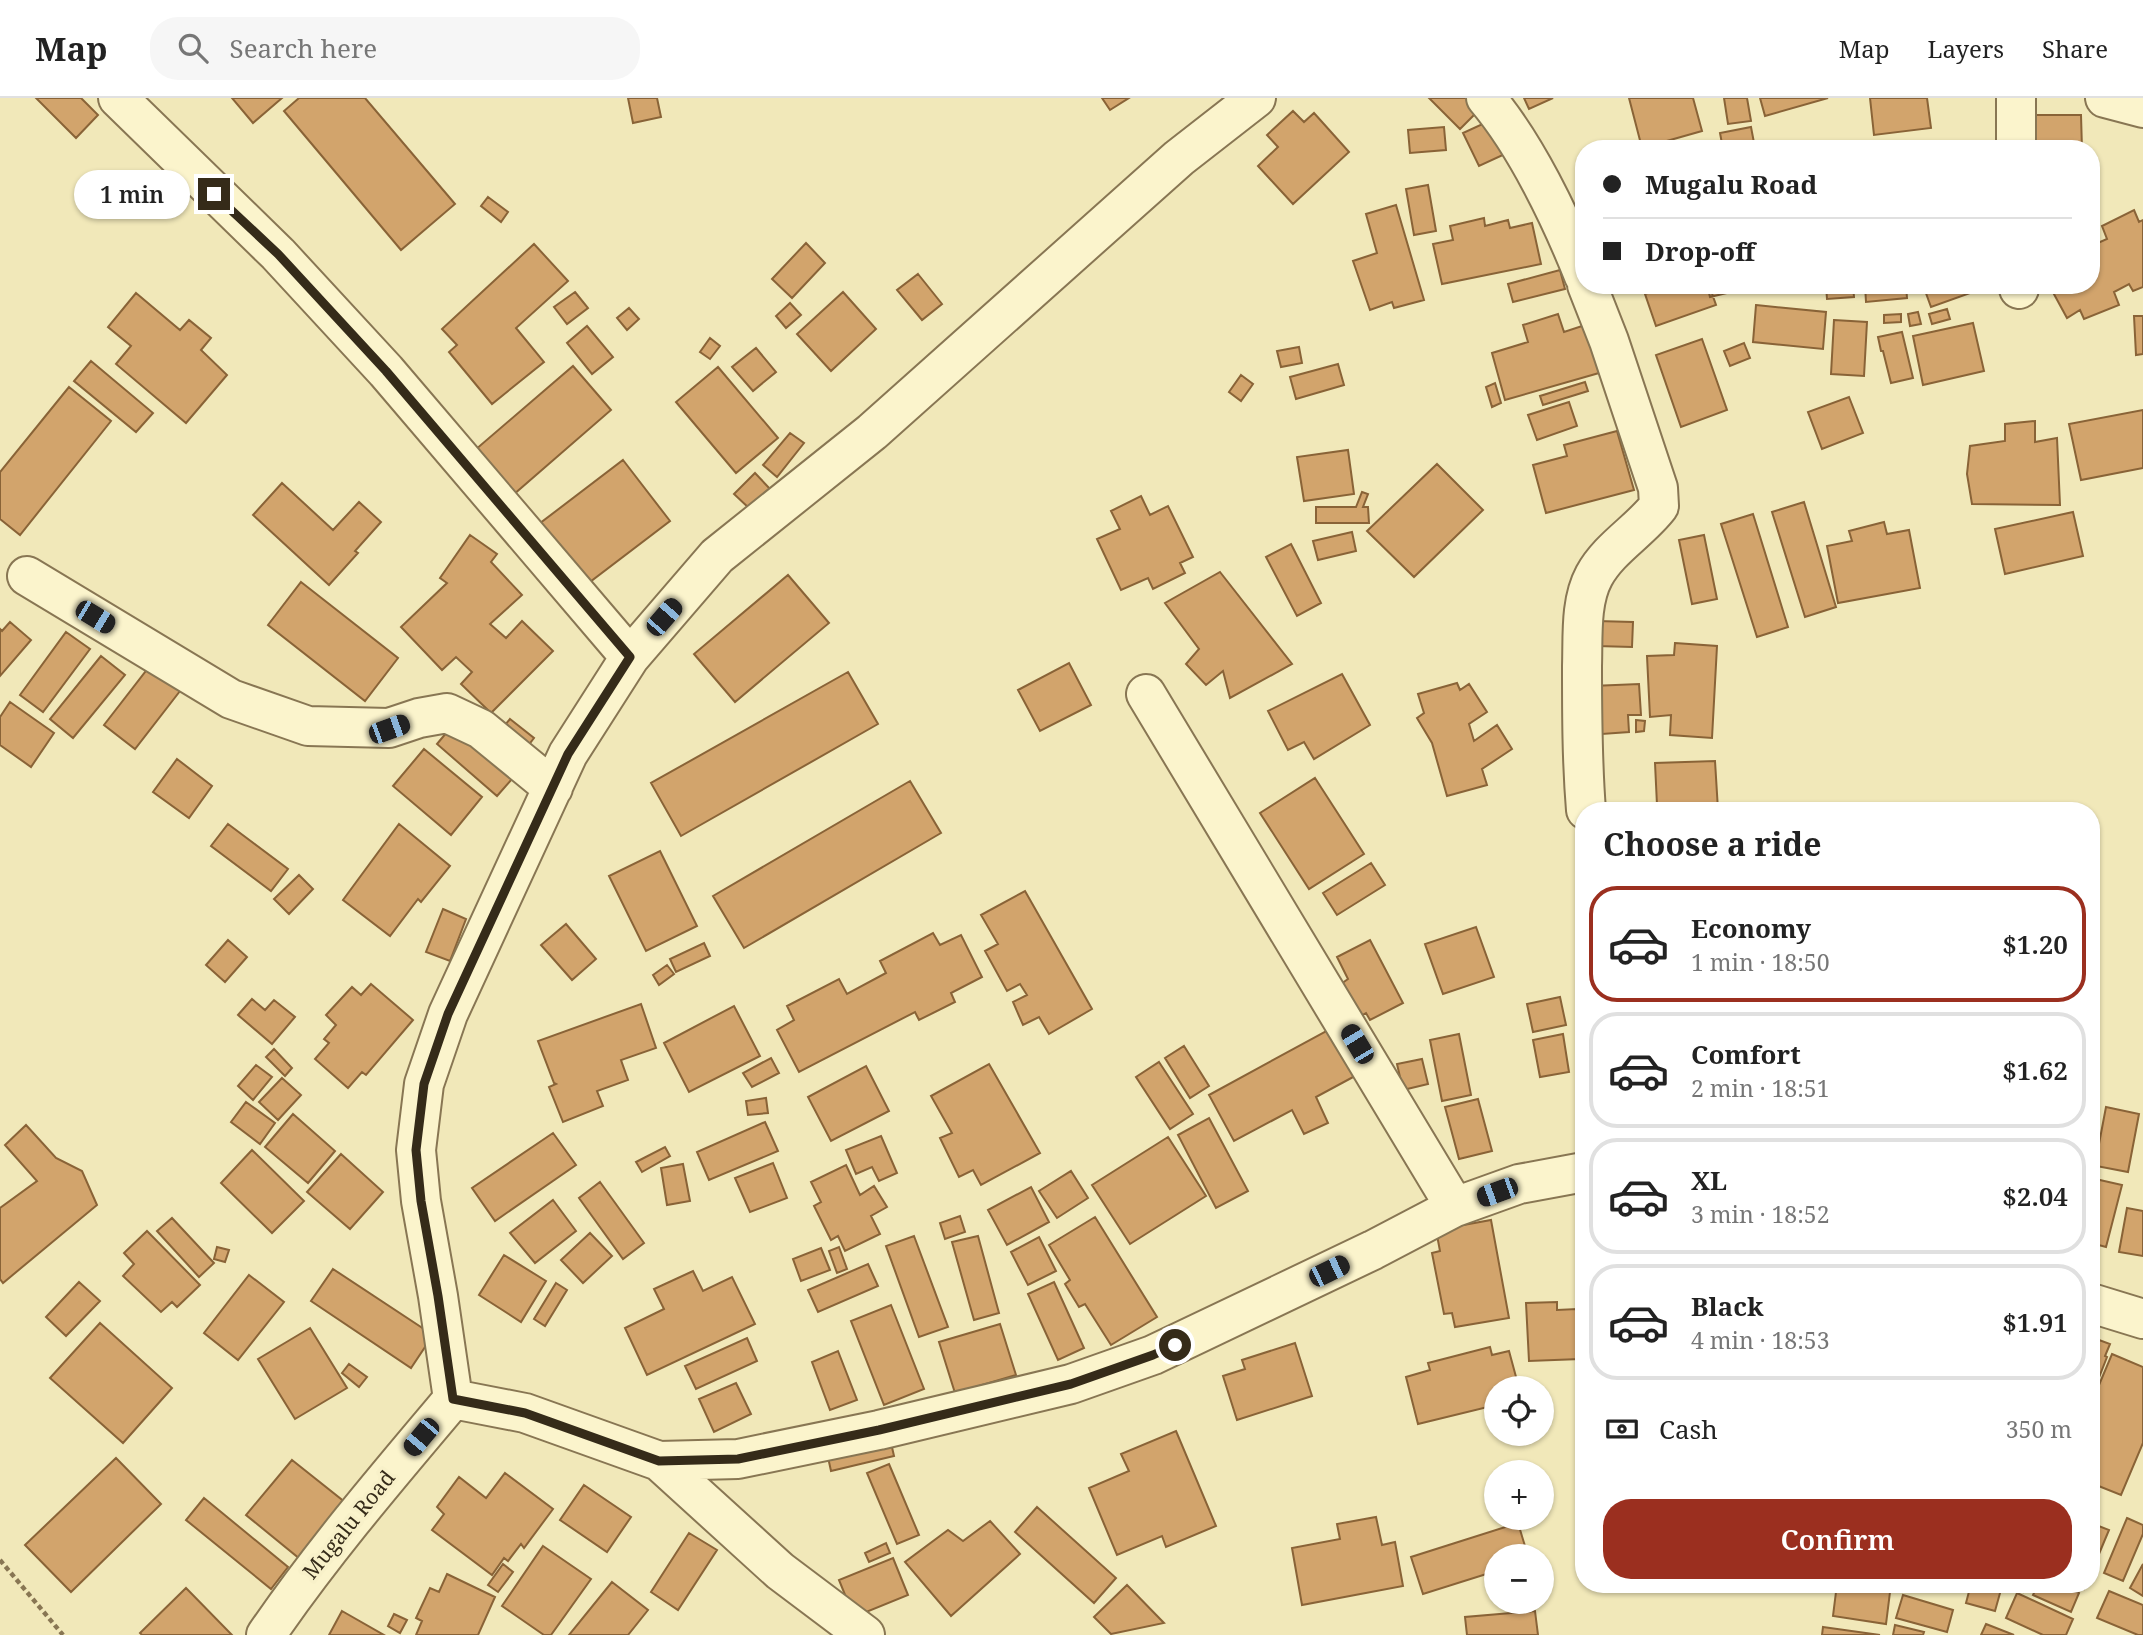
<!DOCTYPE html>
<html lang="en">
<head>
<meta charset="utf-8">
<style>
  body { margin:0; font-family:"Noto Serif",serif; background:#f6f6f6; color:#222; height:100vh; display:flex; flex-direction:column; font-size:26px; white-space:nowrap }
  * { box-sizing:border-box; margin:0 }
  p { font-size:23px; color:#767676 }
  .icon { flex:none; width:38px; height:38px; fill:none; stroke:currentColor; stroke-width:2; stroke-linecap:round; stroke-linejoin:round }
  .map { position:relative; flex:1; overflow:hidden }
  .side { position:absolute; left:1575px; top:704px; width:525px; height:791px; display:flex; flex-direction:column; background:#fff; border-radius:28px; box-shadow:0 2px 5px #0004 }
  .side>* { flex:none }
  .banner { position:absolute; left:1575px; top:42px; width:525px; height:154px; border-radius:28px; box-shadow:0 2px 5px #0004; display:grid; align-content:center; height:154px; padding:0 28px; background:#fff }
  .buttons { position:absolute; left:1484px; top:1278px; display:grid; gap:14px }
  .buttons a { display:grid; place-items:center; width:70px; height:70px; border-radius:50%; background:#fff; box-shadow:0 2px 5px #0004; font-size:35px }
  .end { position:absolute; width:32px; height:32px; margin:-16px; border:9px solid #352b19; background:#fff; box-shadow:0 0 0 4px #fff }
  .from { border-radius:50% }
  .bubble { position:absolute; height:49px; border-radius:24px; background:#fff; box-shadow:0 2px 5px #0004; font-size:23px; font-weight:600; line-height:49px; text-align:center }
  .car { position:absolute; width:21px; height:42px; margin:-21px -10px; border-radius:9px; box-shadow:0 0 5px 2px #0007; background:linear-gradient(#222 24%,#8ab4d8 0 40%,#222 0 76%,#8ab4d8 0 86%,#222 0) }
  .banner b { display:flex; align-items:center; gap:24px; height:66px; font-size:26px }
  .banner b+b { border-top:2px solid #e0e0e0 }
  .banner i { width:18px; height:18px; background:#222 }
  ul { padding:0; list-style:none }
  li { display:flex; align-items:center; gap:21px; height:116px; margin:0 14px 10px; padding:0 14px; border:4px solid #e0e0e0; border-radius:28px }
  li div { flex:1 }
  li b { display:block; font-size:26px }
  li em { font-style:normal; font-weight:600 }
  li.selected { border-color:#9b2f1f }
  li>.icon { width:63px; height:63px; stroke-width:1.5 }
  h2 { padding:0 28px; font-size:32px; line-height:84px }
  .pay { display:flex; align-items:center; gap:18px; height:77px; padding:0 28px; font-size:26px }
  .pay p { margin-inline-start:auto }
  .cta { display:flex; gap:14px; margin-top:auto; padding:14px 28px }
  .cta a { flex:1; height:80px; border-radius:28px; background:#9b2f1f; color:#fff; font-size:28px; font-weight:600; line-height:80px; text-align:center }
  header { display:flex; align-items:center; gap:42px; box-sizing:border-box; height:98px; padding:0 35px; background:#fff; border-bottom:2px solid #e0e0e0 }
  header strong { font-size:33px }
  nav { display:flex; gap:38px; margin-inline-start:auto; font-size:24px }
  .search { width:490px; height:63px; background:#f6f6f6; display:flex; align-items:center; gap:18px; box-sizing:border-box; padding:0 24px; border-radius:28px; color:#767676; font-size:26px }
  .map>svg:first-child { display:block }
  .building { fill:#d2a46c; stroke:#896337; stroke-width:2 }
  .lines { fill:none; stroke-linecap:round; stroke-linejoin:round }
  .minor-casing { stroke:#887653; stroke-width:42 }
  .path { stroke:#887653; stroke-width:4.5; stroke-dasharray:5 3.5; stroke-linecap:butt }
  .minor { stroke:#fbf4cc; stroke-width:38 }
  .route { stroke:#352b19; stroke-width:9 }
  .labels { text-anchor:middle; stroke-width:7; stroke-linejoin:round; paint-order:stroke }
  .street-label { font-size:21px; fill:#352b19; stroke:#f8f1c9 }
</style>
</head>
<body>
<header>
<strong>Map</strong>
<div class="search"><svg class="icon" aria-label="search" viewBox="0 0 24 24"><circle cx="10" cy="10" r="6"/><path d="M15 15l6 6"/></svg>Search here</div>
<nav><a>Map</a><a>Layers</a><a>Share</a></nav>
</header>
<div class="map">
<svg width="2143" height="1537" viewBox="0 0 2143 1537">
  <rect width="100%" height="100%" fill="#f1e8b9"/>
  <path class="building" d="M36 0H81L98 17 76 40Z
    M232 0H282L253 25Z
    M299 0H365L455 106 401 152 284 13Z
    M628 0H657L661 19 633 25Z
    M1102 0H1129L1110 12Z
    M1429 0H1469L1480 11 1460 31Z
    M1524 0H1553L1529 11Z
    M1629 0H1693L1702 33 1642 50Z
    M1724 0H1747L1751 23 1728 26Z
    M1760 0H1828L1765 18Z
    M1870 0H1927L1931 30 1874 37Z
    M1293 13 1304 24 1314 15 1349 54 1293 106 1258 68 1278 49 1267 37Z
    M2032 17H2081L2082 51H2032Z
    M1489 23 1505 56 1479 68 1463 35Z
    M1444 29 1446 52 1410 55 1408 32Z
    M1751 29 1755 50 1723 51 1720 35Z
    M1946 45V51H1883V46Z
    M2091 82H2096L2097 115H2091Z
    M1428 87 1436 133 1414 137 1406 91Z
    M488 99 508 114 501 124 481 108Z
    M1396 107 1424 202 1394 210 1392 204 1370 212 1353 163 1377 155 1366 116Z
    M2134 112 2139 124 2143 122V189L2133 193 2129 186 2114 194 2119 207 2084 221 2080 212 2067 220 2049 187H2091V148L2107 141 2102 128Z
    M1484 120 1485 128 1508 122 1510 130 1532 125 1541 166 1442 186 1433 146 1453 142 1450 128Z
    M806 145 825 165 792 200 772 181Z
    M534 146 568 183 516 230 544 264 492 306 449 254 457 247 442 231Z
    M1560 172 1565 191 1513 204 1508 186Z
    M918 176 942 206 922 222 897 192Z
    M1669 187H1709L1716 207 1656 228 1645 196Z
    M1707 187H1729L1731 194 1710 199Z
    M1826 187H1853L1854 199 1827 201Z
    M1865 187H1906L1907 200 1866 204Z
    M1923 187H1986L1987 189 1931 209Z
    M575 194 588 210 567 226 554 209Z
    M843 194 876 231 831 273 797 236Z
    M136 195 180 232 189 222 211 240 201 252 227 277 186 325 116 266 131 248 108 229Z
    M790 205 801 217 786 230 776 218Z
    M1756 207 1826 214 1823 251 1753 244Z
    M629 210 639 221 627 232 617 220Z
    M1947 211 1950 221 1932 226 1929 216Z
    M1918 214 1921 226 1910 228 1908 216Z
    M1558 216 1564 234 1585 227 1599 275 1505 302 1492 255 1528 244 1523 227Z
    M1901 216V224L1884 225V217Z
    M2134 218H2143V256L2136 257Z
    M1834 222 1867 224 1864 278 1831 276Z
    M1973 225 1984 273 1923 287 1913 238Z
    M587 228 613 259 592 276 567 245Z
    M1902 234 1913 280 1891 285 1883 253H1881L1878 239Z
    M710 240 720 248 710 261 700 254Z
    M1702 241 1727 312 1681 329 1656 257Z
    M1744 245 1750 260 1730 268 1724 253Z
    M1299 249 1302 265 1281 269 1277 253Z
    M756 250 776 274 753 293 732 269Z
    M91 263 153 315 136 334 74 283Z
    M1338 266 1344 287 1296 301 1290 279Z
    M573 268 611 312 513 397 475 352Z
    M718 269 778 340 736 375 676 304Z
    M1241 277 1253 286 1241 303 1229 294Z
    M1585 284 1588 293 1543 307 1540 298Z
    M1495 285 1501 305 1492 309 1486 289Z
    M69 289 111 323 20 437 0 421V374Z
    M1849 299 1863 335 1822 351 1808 314Z
    M1569 304 1577 328 1537 342 1528 317Z
    M2143 312V370L2081 382 2069 326Z
    M2035 323V344L2057 340 2060 407 1972 406 1967 376 1970 348 2005 343V326Z
    M1617 333 1634 392 1546 415 1533 367 1567 358 1564 347Z
    M790 335 804 345 777 379 763 367Z
    M1348 352 1354 396 1304 403 1297 359Z
    M623 362 670 423 582 490 535 429Z
    M1437 366 1483 412 1414 479 1367 433Z
    M755 375 771 392 751 412 734 396Z
    M282 385 333 432 359 404 381 424 355 453 358 455 329 487 253 417Z
    M1362 394 1368 396 1363 409H1368L1369 425H1316V409H1356Z
    M1141 398 1150 417 1168 408 1193 459 1180 465 1185 475 1153 491 1148 480 1121 492 1097 441 1120 431 1111 413Z
    M1804 404 1836 509 1805 519 1772 414Z
    M2073 414 2083 458 2005 476 1995 431Z
    M1753 416 1788 529 1757 539 1721 426Z
    M1884 424 1887 436 1909 432 1920 490 1838 505 1827 448 1852 443 1849 433Z
    M1352 434 1356 453 1318 462 1313 443Z
    M470 437 497 456 491 464 522 497 490 526 506 540 522 523 553 553 491 615 461 586 472 574 456 559 442 572 401 529 447 485 440 480Z
    M1704 437 1717 501 1692 506 1679 442Z
    M1291 446 1321 505 1297 518 1266 459Z
    M1220 474 1292 566 1230 600 1223 573 1206 587 1186 566 1199 551 1165 505Z
    M788 477 829 525 735 604 694 556Z
    M301 484 398 560 365 603 268 527Z
    M1597 523 1633 524 1632 549 1597 548Z
    M10 524 31 542 0 578V531L2 533Z
    M66 534 90 551 43 614 20 597Z
    M1675 545 1717 548 1712 640 1670 637 1671 617 1650 619 1647 558 1674 557Z
    M101 558 125 577 73 640 50 621Z
    M1069 565 1091 607 1040 633 1018 592Z
    M149 569 180 593 135 651 104 627Z
    M848 574 878 626 681 738 651 685Z
    M1342 576 1370 627 1314 661 1304 644 1288 652 1268 613Z
    M1457 585 1460 592 1469 586 1487 614 1469 626 1474 643 1497 627 1512 651 1482 671 1487 687 1447 698 1432 645 1417 620 1424 615 1418 596Z
    M1639 586 1641 617H1628L1629 634 1602 636 1601 619 1592 588Z
    M10 604 54 635 31 669 0 647V619Z
    M510 621 534 640 521 657 496 638Z
    M1636 622 1645 623 1644 633 1636 634Z
    M452 628 512 681 497 698 437 646Z
    M424 651 482 699 451 737 393 688Z
    M177 661 212 688 189 720 153 694Z
    M1715 663 1718 712H1645V708L1657 707 1655 665Z
    M1315 680 1364 756 1309 791 1260 715Z
    M910 683 941 735 744 850 713 798Z
    M228 726 288 771 271 793 211 748Z
    M399 726 450 768 421 804 418 801 390 838 343 802Z
    M660 753 697 828 646 853 609 778Z
    M1371 765 1385 787 1337 817 1323 795Z
    M299 777 313 791 289 816 274 801Z
    M1025 793 1092 911 1049 936 1039 919 1023 927 1013 904 1027 897 1020 886 1007 893 985 853 998 846 981 817Z
    M443 811 466 821 450 863 426 854Z
    M566 826 596 861 572 882 541 847Z
    M1476 829 1494 879 1443 896 1425 846Z
    M933 835 940 847 961 837 982 879 951 895 955 904 919 922 915 914 799 974 777 932 794 922 787 908 839 881 847 896 886 875 880 863Z
    M228 842 247 859 225 884 206 867Z
    M1370 842 1403 905 1370 922 1366 915 1359 919 1341 886 1348 881 1337 859Z
    M704 845 710 858 676 874 670 861Z
    M667 867 674 876 659 887 653 877Z
    M371 886 413 922 366 977 362 974 348 990 315 961 329 945 324 941 336 927 326 917 352 889 361 897Z
    M1560 899 1566 927 1533 934 1527 906Z
    M252 901 265 912 274 902 295 919 272 946 238 917Z
    M641 906 656 950 621 962 628 982 597 993 603 1008 563 1024 549 989 556 986 554 985 538 943Z
    M734 908 760 958 689 994 664 945Z
    M1330 931 1355 978 1316 999 1328 1025 1304 1036 1292 1012 1234 1043 1209 997Z
    M1459 936 1471 997 1442 1003 1430 942Z
    M1563 936 1569 974 1540 979 1533 942Z
    M1184 948 1209 988 1190 1000 1165 960Z
    M274 951 292 970 285 978 266 959Z
    M771 960 779 975 752 989 743 975Z
    M1422 961 1428 986 1403 992 1397 966Z
    M1159 964 1193 1016 1170 1031 1136 979Z
    M989 966 1040 1055 981 1087 973 1072 959 1079 940 1040 952 1035 931 998Z
    M256 967 272 979 253 1002 238 988Z
    M866 968 889 1013 831 1043 808 999Z
    M282 980 301 997 278 1022 259 1004Z
    M766 1000 768 1015 748 1017 746 1003Z
    M2091 1000 2095 1001 2091 1022Z
    M1478 1001 1492 1053 1459 1061 1445 1009Z
    M246 1004 275 1025 260 1046 231 1024Z
    M2106 1009 2139 1016 2128 1074 2091 1067V1045L2099 1046Z
    M293 1016 335 1053 308 1085 265 1049Z
    M1209 1020 1248 1093 1216 1110 1178 1037Z
    M765 1024 778 1053 709 1082 697 1054Z
    M26 1027 56 1060 82 1073 97 1107 3 1185 0 1181V1110L37 1083 5 1047Z
    M553 1035 576 1067 495 1123 472 1090Z
    M881 1038 897 1075 879 1083 872 1069 856 1076 846 1052Z
    M1168 1039 1206 1098 1130 1146 1092 1087Z
    M665 1049 670 1058 642 1074 636 1064Z
    M252 1052 304 1103 272 1135 221 1085Z
    M341 1056 383 1094 350 1131 307 1094Z
    M773 1065 787 1100 750 1114 735 1080Z
    M683 1066 690 1103 667 1107 661 1070Z
    M846 1067 860 1097 874 1088 887 1109 871 1118 880 1136 845 1153 838 1138 831 1142 814 1108 821 1104 811 1084Z
    M1071 1073 1088 1100 1057 1120 1039 1093Z
    M2091 1080 2122 1087 2106 1149 2091 1145Z
    M600 1084 644 1145 623 1161 579 1100Z
    M1031 1089 1049 1124 1007 1147 988 1112Z
    M553 1102 576 1133 535 1165 510 1135Z
    M2127 1110 2143 1113V1158L2119 1154Z
    M960 1118 965 1134 945 1141 940 1125Z
    M1095 1119 1157 1219 1111 1247 1085 1206 1079 1209 1065 1186 1070 1182 1049 1147Z
    M172 1120 214 1165 199 1179 157 1133Z
    M1491 1122 1509 1220 1455 1229 1452 1215 1444 1216 1432 1155 1440 1153 1436 1132Z
    M147 1133 200 1187 177 1209 172 1204 161 1214 123 1178 134 1166 124 1155Z
    M590 1135 612 1158 583 1185 561 1162Z
    M914 1138 948 1229 919 1239 886 1148Z
    M978 1138 999 1215 974 1222 952 1144Z
    M1039 1139 1056 1173 1028 1187 1011 1154Z
    M217 1149 229 1152 225 1164 214 1161Z
    M839 1149 847 1171 837 1175 829 1153Z
    M821 1150 830 1172 801 1183 793 1161Z
    M504 1157 546 1183 521 1224 479 1197Z
    M868 1166 878 1188 818 1214 808 1192Z
    M333 1171 433 1237 411 1270 311 1203Z
    M693 1173 703 1193 732 1179 755 1226 647 1277 625 1230 664 1211 654 1191Z
    M249 1177 284 1204 238 1262 204 1235Z
    M79 1184 100 1203 66 1238 46 1219Z
    M1054 1184 1084 1250 1058 1262 1028 1196Z
    M556 1185 567 1192 545 1228 534 1221Z
    M1557 1204V1212L1577 1211 1580 1261 1529 1263 1526 1205Z
    M891 1207 924 1291 884 1307 851 1223Z
    M100 1225 172 1290 123 1345 50 1280Z
    M1000 1226 1016 1277 955 1295 939 1244Z
    M310 1230 347 1290 295 1321 258 1261Z
    M2091 1239 2110 1246 2105 1258 2107 1259 2091 1300Z
    M747 1240 757 1263 696 1291 685 1268Z
    M1295 1245 1312 1298 1237 1322 1223 1278 1245 1271 1242 1262Z
    M1490 1249 1492 1257 1509 1253 1519 1290H1496V1307L1418 1326 1406 1279 1430 1272 1428 1265Z
    M838 1253 857 1302 830 1312 812 1264Z
    M2112 1256 2143 1269V1345L2121 1397 2091 1385V1306Z
    M349 1266 367 1279 359 1289 342 1275Z
    M736 1285 751 1316 714 1334 699 1301Z
    M1176 1333 1216 1428 1166 1449 1162 1438 1117 1457 1089 1390 1129 1373 1121 1356Z
    M889 1336 894 1358 831 1373 826 1350Z
    M116 1360 161 1406 71 1494 25 1447Z
    M292 1362 346 1405 300 1461 246 1417Z
    M889 1366 919 1437 897 1446 867 1375Z
    M505 1375 553 1411 524 1450 521 1446 508 1463 504 1460 492 1477 432 1432 444 1416 437 1409 459 1379 486 1400Z
    M584 1387 631 1419 607 1454 560 1422Z
    M204 1400 288 1469 271 1491 186 1422Z
    M1037 1409 1116 1480 1094 1505 1015 1434Z
    M1376 1419 1382 1447 1395 1444 1403 1488 1302 1507 1292 1450 1340 1441 1337 1426Z
    M2127 1420 2143 1427V1436L2123 1483 2104 1475Z
    M990 1423 1020 1456 951 1518 905 1464 948 1432 963 1443Z
    M1518 1425 1528 1458H1496V1473L1423 1496 1411 1459Z
    M2091 1425 2109 1432 2091 1475Z
    M689 1435 717 1452 678 1512 651 1494Z
    M886 1445 890 1455 869 1464 865 1455Z
    M543 1448 591 1481 551 1537H544L502 1508Z
    M893 1460 908 1497 854 1519 839 1482Z
    M503 1466 513 1474 498 1494 488 1487Z
    M2143 1466V1498L2130 1490Z
    M447 1476 495 1499 478 1537H416L422 1523 416 1520 430 1490 439 1494Z
    M612 1484 648 1512 628 1537H569Z
    M1837 1486H1891L1886 1526 1833 1518Z
    M1971 1486H2025L2023 1494 2002 1488 1995 1513 1966 1505Z
    M2038 1486H2057L2079 1495 2071 1514 2033 1497Z
    M2070 1486H2087L2084 1491Z
    M1127 1487 1164 1525 1111 1536 1094 1519Z
    M186 1490 232 1537H142L140 1535Z
    M2109 1493 2143 1507V1537H2138L2097 1520Z
    M2017 1495 2073 1521 2066 1537H2043L2006 1520Z
    M1903 1497 1953 1512 1947 1534 1896 1520Z
    M342 1513 384 1537H329Z
    M1535 1513 1538 1537H1467L1465 1519Z
    M394 1516 407 1522 400 1535 388 1528Z
    M1986 1526 2014 1537H1981Z
    M1895 1527 1924 1534 1923 1537H1893Z
    M1823 1529 1880 1537H1822Z"/>
  <g class="lines">
    <g class="minor-casing">
      <path id="minor" d="M118 0 278 156 386 273 630 559
        M1486 0C1526 47 1561 120 1584 178
        M2016 0V51
        M2105 0 2143 10
        M2018 187 2019 191
        M27 478 231 601 308 628 389 630 419 620 447 615 481 631 553 690
        M1146 596 1455 1109
        M1586 712C1582 663 1582 617 1582 568 1583 539 1580 504 1594 478 1609 450 1640 433 1659 408L1658 390 1609 243 1587 187
        M2091 1205 2143 1221
        M453 1301 438 1198 421 1103 416 1052 424 986 448 916 568 656 630 559 717 458 872 334 1179 60 1256 0
        M659 1363 780 1473 865 1537
        M266 1537C323 1454 388 1378 453 1301L525 1315 659 1363 738 1361 879 1332 1071 1286 1153 1257 1373 1152 1455 1109 1519 1086 1584 1074"/>
    </g>
    <path class="path" d="M0 1462 63 1537"/>
    <use href="#minor" class="minor"/>
  </g>
  <g class="lines">
    <path class="route" d="M214 96 278 156 386 273 630 559 568 656 448 916 424 986 416 1052 421 1103 438 1198 453 1301 525 1315 659 1363 738 1361 879 1332 1071 1286 1153 1257 1175 1247"/>
  </g>
  <g class="labels">
    <g class="street-label">
      <text transform="translate(349 1427) rotate(-51)" y="7">Mugalu Road</text>
    </g>
  </g>
</svg>
<div class="buttons">
<a><svg class="icon" aria-label="locate" viewBox="0 0 24 24"><circle cx="12" cy="12" r="6"/><path d="M12 2v4M12 18v4M2 12h4M18 12h4"/></svg></a>
<a>+</a>
<a>−</a>
</div>
<i class="end from" style="left:1175px;top:1247px"></i>
<i class="end" style="left:214px;top:96px"></i>
<div class="bubble" style="left:74px;top:72px;width:116px">1 min</div>
<i class="car" style="left:95px;top:519px;rotate:121deg"></i>
<i class="car" style="left:664px;top:519px;rotate:41deg"></i>
<i class="car" style="left:389px;top:631px;rotate:70deg"></i>
<i class="car" style="left:1357px;top:946px;rotate:329deg"></i>
<i class="car" style="left:1497px;top:1094px;rotate:250deg"></i>
<i class="car" style="left:1329px;top:1173px;rotate:64deg"></i>
<i class="car" style="left:421px;top:1339px;rotate:220deg"></i>
<div class="banner">
<b><i class="from"></i>Mugalu Road</b>
<b><i></i>Drop-off</b>
</div>
<section class="side">
<h2>Choose a ride</h2>
<ul>
<li class="selected"><svg class="icon" aria-label="car" viewBox="0 0 24 24"><path d="M5 17H2v-5l4-1 3-4h7l3 4 3 1v5h-3M9 17h6M6 11h13"/><circle cx="7" cy="17" r="2"/><circle cx="17" cy="17" r="2"/></svg><div><b>Economy</b><p>1 min · 18:50</p></div><em>$1.20</em></li>
<li><svg class="icon" aria-label="car" viewBox="0 0 24 24"><path d="M5 17H2v-5l4-1 3-4h7l3 4 3 1v5h-3M9 17h6M6 11h13"/><circle cx="7" cy="17" r="2"/><circle cx="17" cy="17" r="2"/></svg><div><b>Comfort</b><p>2 min · 18:51</p></div><em>$1.62</em></li>
<li><svg class="icon" aria-label="car" viewBox="0 0 24 24"><path d="M5 17H2v-5l4-1 3-4h7l3 4 3 1v5h-3M9 17h6M6 11h13"/><circle cx="7" cy="17" r="2"/><circle cx="17" cy="17" r="2"/></svg><div><b>XL</b><p>3 min · 18:52</p></div><em>$2.04</em></li>
<li><svg class="icon" aria-label="car" viewBox="0 0 24 24"><path d="M5 17H2v-5l4-1 3-4h7l3 4 3 1v5h-3M9 17h6M6 11h13"/><circle cx="7" cy="17" r="2"/><circle cx="17" cy="17" r="2"/></svg><div><b>Black</b><p>4 min · 18:53</p></div><em>$1.91</em></li>
</ul>
<div class="pay"><svg class="icon" aria-label="cash" viewBox="0 0 24 24"><path d="M3 7h18v10H3z"/><circle cx="12" cy="12" r="2"/></svg>Cash<p>350 m</p></div>
<div class="cta"><a>Confirm</a></div>
</section>
</div>
</body>
</html>
